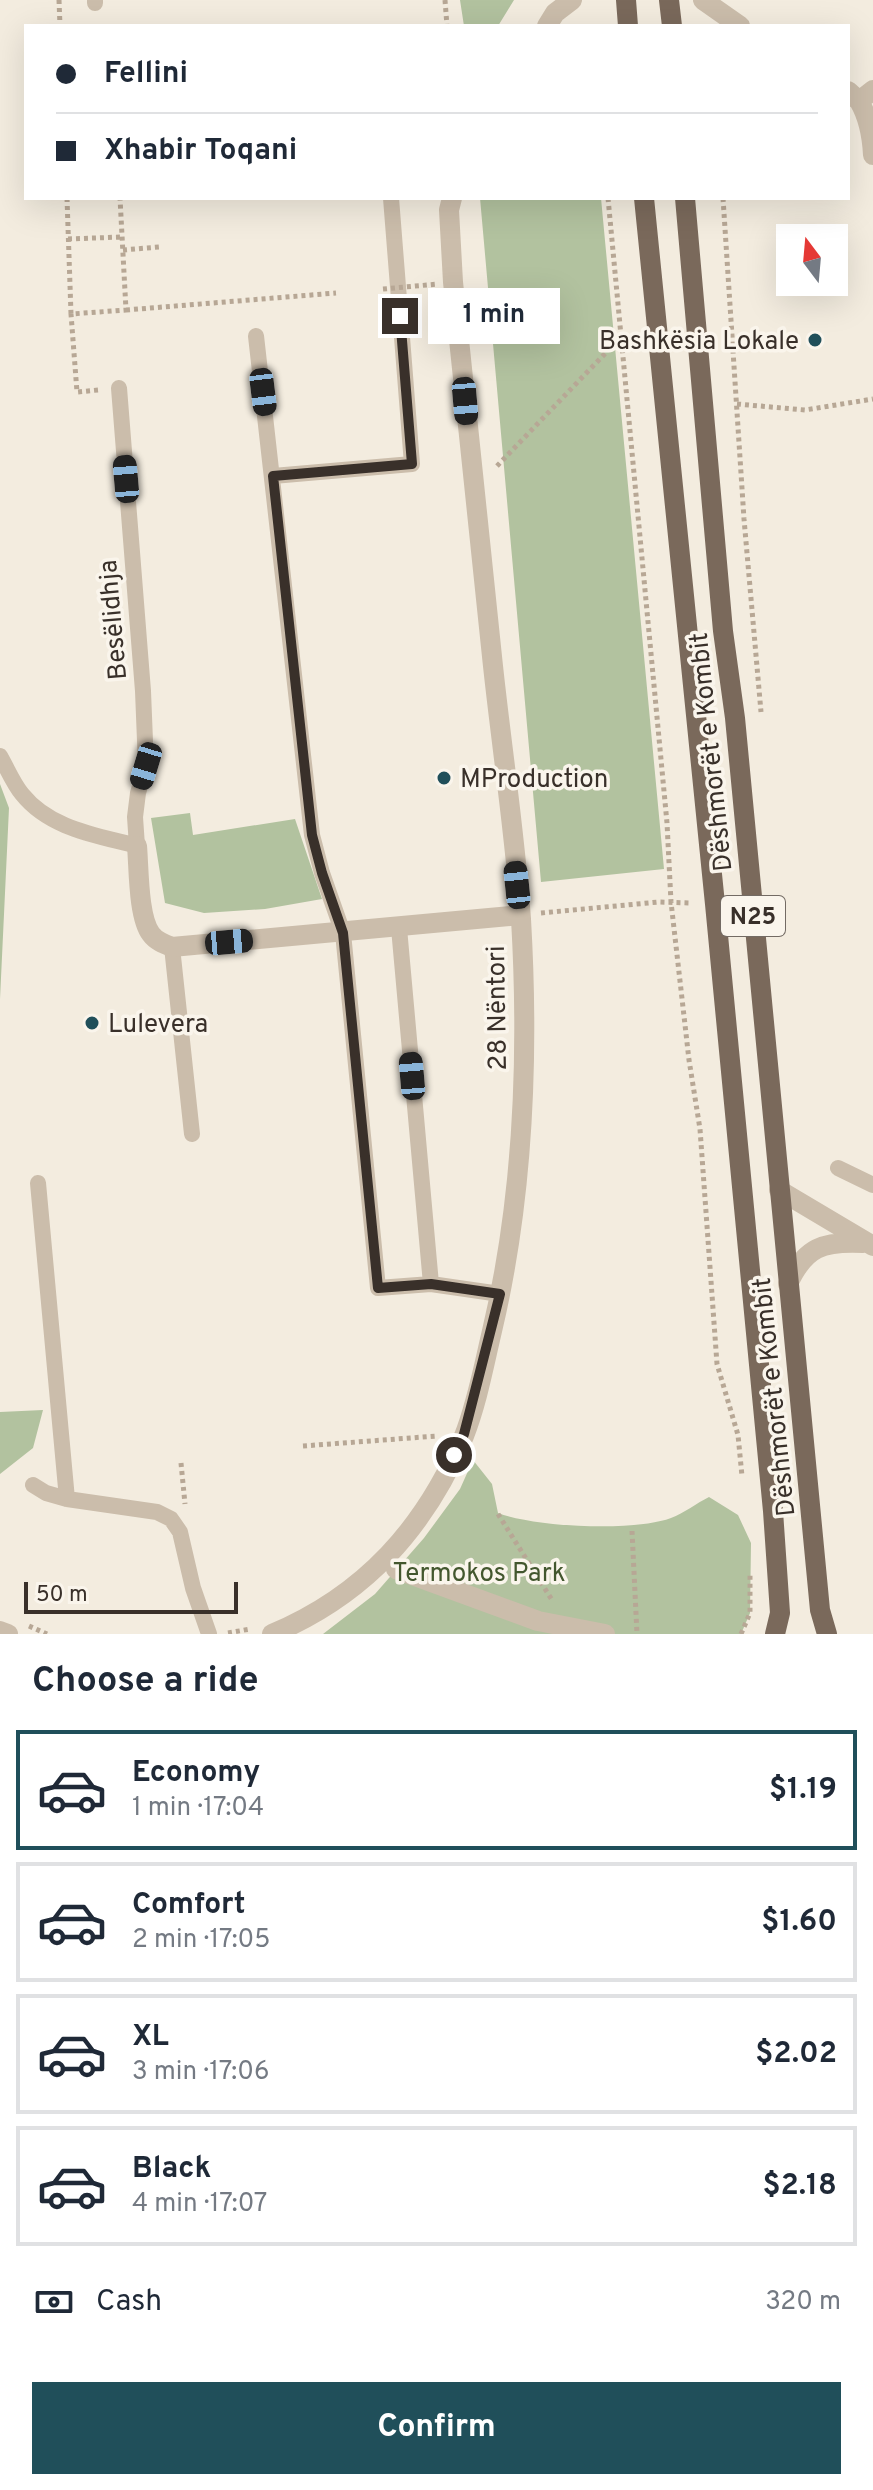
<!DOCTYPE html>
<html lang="en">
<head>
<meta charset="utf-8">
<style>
  body { margin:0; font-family:Overpass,sans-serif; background:#f2f2f3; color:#1f2937; height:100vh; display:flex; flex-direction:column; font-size:30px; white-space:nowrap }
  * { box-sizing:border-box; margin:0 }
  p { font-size:26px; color:#747a83 }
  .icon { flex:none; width:44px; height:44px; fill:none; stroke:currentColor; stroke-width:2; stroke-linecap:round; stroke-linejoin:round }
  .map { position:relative; height:1634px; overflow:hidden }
  .panel { display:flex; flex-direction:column; background:#fff; flex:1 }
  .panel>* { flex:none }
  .banner { position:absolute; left:24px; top:24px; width:826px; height:176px; border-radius:0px; box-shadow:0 8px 32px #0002; display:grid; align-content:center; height:176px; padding:0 32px; background:#fff }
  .needle { width:52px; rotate:344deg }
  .tools { position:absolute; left:776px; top:224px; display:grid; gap:16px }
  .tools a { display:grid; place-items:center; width:72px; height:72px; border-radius:0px; background:#fff; box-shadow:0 8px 32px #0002; font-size:40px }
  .scale { position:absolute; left:24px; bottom:20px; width:214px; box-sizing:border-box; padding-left:8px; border:4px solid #39302a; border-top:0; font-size:22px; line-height:28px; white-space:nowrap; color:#39302a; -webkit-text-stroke:6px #faf5ec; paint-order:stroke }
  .end { position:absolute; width:36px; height:36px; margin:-18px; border:10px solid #39302a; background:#fff; box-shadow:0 0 0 4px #fff }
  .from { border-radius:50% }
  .bubble { position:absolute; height:56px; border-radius:0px; background:#fff; box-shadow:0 8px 32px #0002; font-size:26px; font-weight:700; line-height:56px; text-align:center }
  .car { position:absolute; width:24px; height:48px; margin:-24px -12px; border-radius:10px; box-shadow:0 0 6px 2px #0007; background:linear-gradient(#222 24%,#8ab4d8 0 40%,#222 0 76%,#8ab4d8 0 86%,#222 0) }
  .banner b { display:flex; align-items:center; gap:28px; height:76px; font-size:30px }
  .banner b+b { border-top:2px solid #e0e1e3 }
  .banner i { width:20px; height:20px; background:#1f2937 }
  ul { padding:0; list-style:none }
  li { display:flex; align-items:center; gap:24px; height:120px; margin:0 16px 12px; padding:0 16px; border:4px solid #e0e1e3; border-radius:0px }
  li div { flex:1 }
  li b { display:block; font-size:30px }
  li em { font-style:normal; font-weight:700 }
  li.active { border-color:#204f5a }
  li>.icon { width:72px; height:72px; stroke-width:1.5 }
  h2 { padding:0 32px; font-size:36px; line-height:96px }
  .pay { display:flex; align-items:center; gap:20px; height:88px; padding:0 32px; font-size:30px }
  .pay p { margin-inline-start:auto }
  .action { display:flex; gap:16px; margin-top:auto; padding:16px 32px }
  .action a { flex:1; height:92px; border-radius:0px; background:#204f5a; color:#fff; font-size:32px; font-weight:700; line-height:92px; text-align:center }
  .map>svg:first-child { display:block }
  .green { fill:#b2c29f }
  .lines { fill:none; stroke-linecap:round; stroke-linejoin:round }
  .path { stroke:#b7a795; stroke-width:5; stroke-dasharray:4 4; stroke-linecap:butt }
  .lane { stroke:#cbbdab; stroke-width:16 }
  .street { stroke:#cbbdab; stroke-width:20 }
  .primary { stroke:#7a695b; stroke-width:20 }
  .path-bridge { stroke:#b7a795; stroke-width:5; stroke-dasharray:4 4; stroke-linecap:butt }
  .route { stroke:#39302a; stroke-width:10 }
  .poi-dot { fill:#204f5a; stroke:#faf5ec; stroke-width:3 }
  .labels { text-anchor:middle; stroke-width:7; stroke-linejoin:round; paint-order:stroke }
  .shield { fill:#faf5ec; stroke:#736b64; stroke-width:2 }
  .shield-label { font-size:24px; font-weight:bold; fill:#39302a }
  .poi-label { font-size:26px; fill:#39302a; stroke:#faf5ec; text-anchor:start }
  .street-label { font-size:26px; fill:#39302a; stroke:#faf5ec }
  .park-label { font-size:26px; fill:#43572e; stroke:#faf5ec }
</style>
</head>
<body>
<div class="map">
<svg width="873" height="1634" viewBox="0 0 873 1634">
  <rect width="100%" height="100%" fill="#f3ecdf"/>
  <path class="green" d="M460 0H514L498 26H464Z
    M480 198H601L664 869 541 882Z
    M0 784 9 808 0 999Z
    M190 813 193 835 295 819 322 899 265 909 204 913 165 903 151 818Z
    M43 1410 33 1448 0 1474V1412Z
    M473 1460 492 1484 498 1513C536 1527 633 1532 671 1518 684 1513 697 1503 709 1497L738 1515 751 1543 750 1613 741 1634H323L375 1594 424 1538 460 1489Z"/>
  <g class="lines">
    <path class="path" d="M59 0 60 26
      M445 0 447 26
      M67 198 71 314
      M608 198 667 823 671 902 689 1060 700 1129 717 1364 738 1435 742 1476
      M723 198 744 519 761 712
      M68 239 122 237
      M123 250 159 247
      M126 310 336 293
      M98 390 77 392 71 314 126 310 120 198
      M737 404 805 410 873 399
      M497 466 620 338
      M541 913 658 902 691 903
      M303 1446 437 1436
      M181 1463 185 1504
      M498 1514 552 1600
      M632 1531 637 1634
      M29 1626 47 1634
      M228 1633 250 1629
      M741 1634 750 1613V1573"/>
    <path class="lane" d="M95 0V3
      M256 336 312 835 322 873 343 933 378 1288 431 1284 500 1294
      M273 476 412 464 391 198
      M0 756C7 768 13 783 22 794 50 829 96 835 137 846L135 817 138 793 146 766 143 691 119 388
      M399 928 431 1284
      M172 947 192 1134
      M838 1168 873 1185
      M38 1183 67 1499
      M33 1485 46 1493 67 1499 157 1512 171 1519 180 1532 193 1588 209 1634"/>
    <path class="street" d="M703 0 740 26
      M547 26 555 13 572 0
      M848 91 859 101 873 90
      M859 101C869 118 872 135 873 155
      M137 846C139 868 138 917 151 934 156 941 164 944 172 947L520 915
      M779 1190 873 1246
      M788 1284C805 1247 823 1241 863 1243
      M396 1569 538 1621 605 1634
      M0 1631 8 1634
      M272 1634C365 1595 425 1528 464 1436 477 1403 484 1365 492 1331 524 1196 529 1056 521 919 515 834 502 750 493 666 479 538 466 410 453 282L449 210 452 198"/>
    <path class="primary" d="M626 0 628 26
      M669 0 672 26
      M644 198 715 904 773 1511 780 1613 775 1634
      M685 198 723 631 735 718 820 1610 827 1634"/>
    <path class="path-bridge" d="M383 289 438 284"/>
  </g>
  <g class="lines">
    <path class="route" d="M400 316 412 464 273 476 312 835 322 873 343 933 378 1288 431 1284 500 1294 464 1434 454 1455"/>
  </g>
  <g class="poi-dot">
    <circle cx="815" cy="340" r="8"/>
    <circle cx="444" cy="778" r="8"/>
    <circle cx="92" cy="1023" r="8"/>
  </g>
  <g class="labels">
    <rect class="shield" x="721" y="896" width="64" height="40" rx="6"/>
    <g class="shield-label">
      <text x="753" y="924">N25</text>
    </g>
    <g class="poi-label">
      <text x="799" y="349" text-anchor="end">Bashkësia Lokale</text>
      <text x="460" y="787">MProduction</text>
      <text x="108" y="1032">Lulevera</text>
    </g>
    <g class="street-label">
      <text transform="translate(112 620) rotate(-95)" y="9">Besëlidhja</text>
      <text transform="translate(710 752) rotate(-96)" y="9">Dëshmorët e Kombit</text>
      <text transform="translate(496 1008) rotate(-91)" y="9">28 Nëntori</text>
      <text transform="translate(773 1397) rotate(-96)" y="9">Dëshmorët e Kombit</text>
    </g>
    <g class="park-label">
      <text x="479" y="1581">Termokos Park</text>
    </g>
  </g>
</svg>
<div class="tools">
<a><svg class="needle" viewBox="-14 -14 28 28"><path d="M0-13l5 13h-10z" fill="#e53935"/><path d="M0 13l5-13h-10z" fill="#747a83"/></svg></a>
</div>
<div class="scale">50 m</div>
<i class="end from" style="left:454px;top:1455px"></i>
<i class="end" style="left:400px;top:316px"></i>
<div class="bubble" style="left:428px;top:288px;width:132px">1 min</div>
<i class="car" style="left:263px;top:392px;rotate:173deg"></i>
<i class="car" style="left:465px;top:401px;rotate:175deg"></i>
<i class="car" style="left:126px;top:479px;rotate:355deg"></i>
<i class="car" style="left:146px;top:766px;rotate:197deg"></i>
<i class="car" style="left:517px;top:885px;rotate:354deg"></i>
<i class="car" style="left:229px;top:942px;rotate:85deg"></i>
<i class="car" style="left:412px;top:1076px;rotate:355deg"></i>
<div class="banner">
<b><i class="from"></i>Fellini</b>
<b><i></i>Xhabir Toqani</b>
</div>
</div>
<section class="panel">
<h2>Choose a ride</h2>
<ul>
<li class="active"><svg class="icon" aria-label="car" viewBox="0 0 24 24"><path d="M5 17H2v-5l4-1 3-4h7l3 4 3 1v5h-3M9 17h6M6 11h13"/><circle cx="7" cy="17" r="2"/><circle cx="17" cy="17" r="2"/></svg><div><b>Economy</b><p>1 min · 17:04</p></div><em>$1.19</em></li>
<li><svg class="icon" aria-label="car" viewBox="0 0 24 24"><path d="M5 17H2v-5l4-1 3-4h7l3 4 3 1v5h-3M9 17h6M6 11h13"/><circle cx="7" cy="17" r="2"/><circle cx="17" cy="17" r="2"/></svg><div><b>Comfort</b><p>2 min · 17:05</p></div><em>$1.60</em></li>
<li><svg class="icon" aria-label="car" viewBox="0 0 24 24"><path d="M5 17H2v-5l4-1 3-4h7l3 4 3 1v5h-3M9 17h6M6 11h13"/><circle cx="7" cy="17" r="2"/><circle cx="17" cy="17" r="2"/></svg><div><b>XL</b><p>3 min · 17:06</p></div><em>$2.02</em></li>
<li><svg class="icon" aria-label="car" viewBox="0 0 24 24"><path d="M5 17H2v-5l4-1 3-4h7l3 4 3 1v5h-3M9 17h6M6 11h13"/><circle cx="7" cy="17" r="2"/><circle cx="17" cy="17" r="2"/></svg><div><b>Black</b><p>4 min · 17:07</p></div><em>$2.18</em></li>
</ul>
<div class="pay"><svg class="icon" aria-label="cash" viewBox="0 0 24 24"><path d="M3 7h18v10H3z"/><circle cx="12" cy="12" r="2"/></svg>Cash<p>320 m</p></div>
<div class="action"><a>Confirm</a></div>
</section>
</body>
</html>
